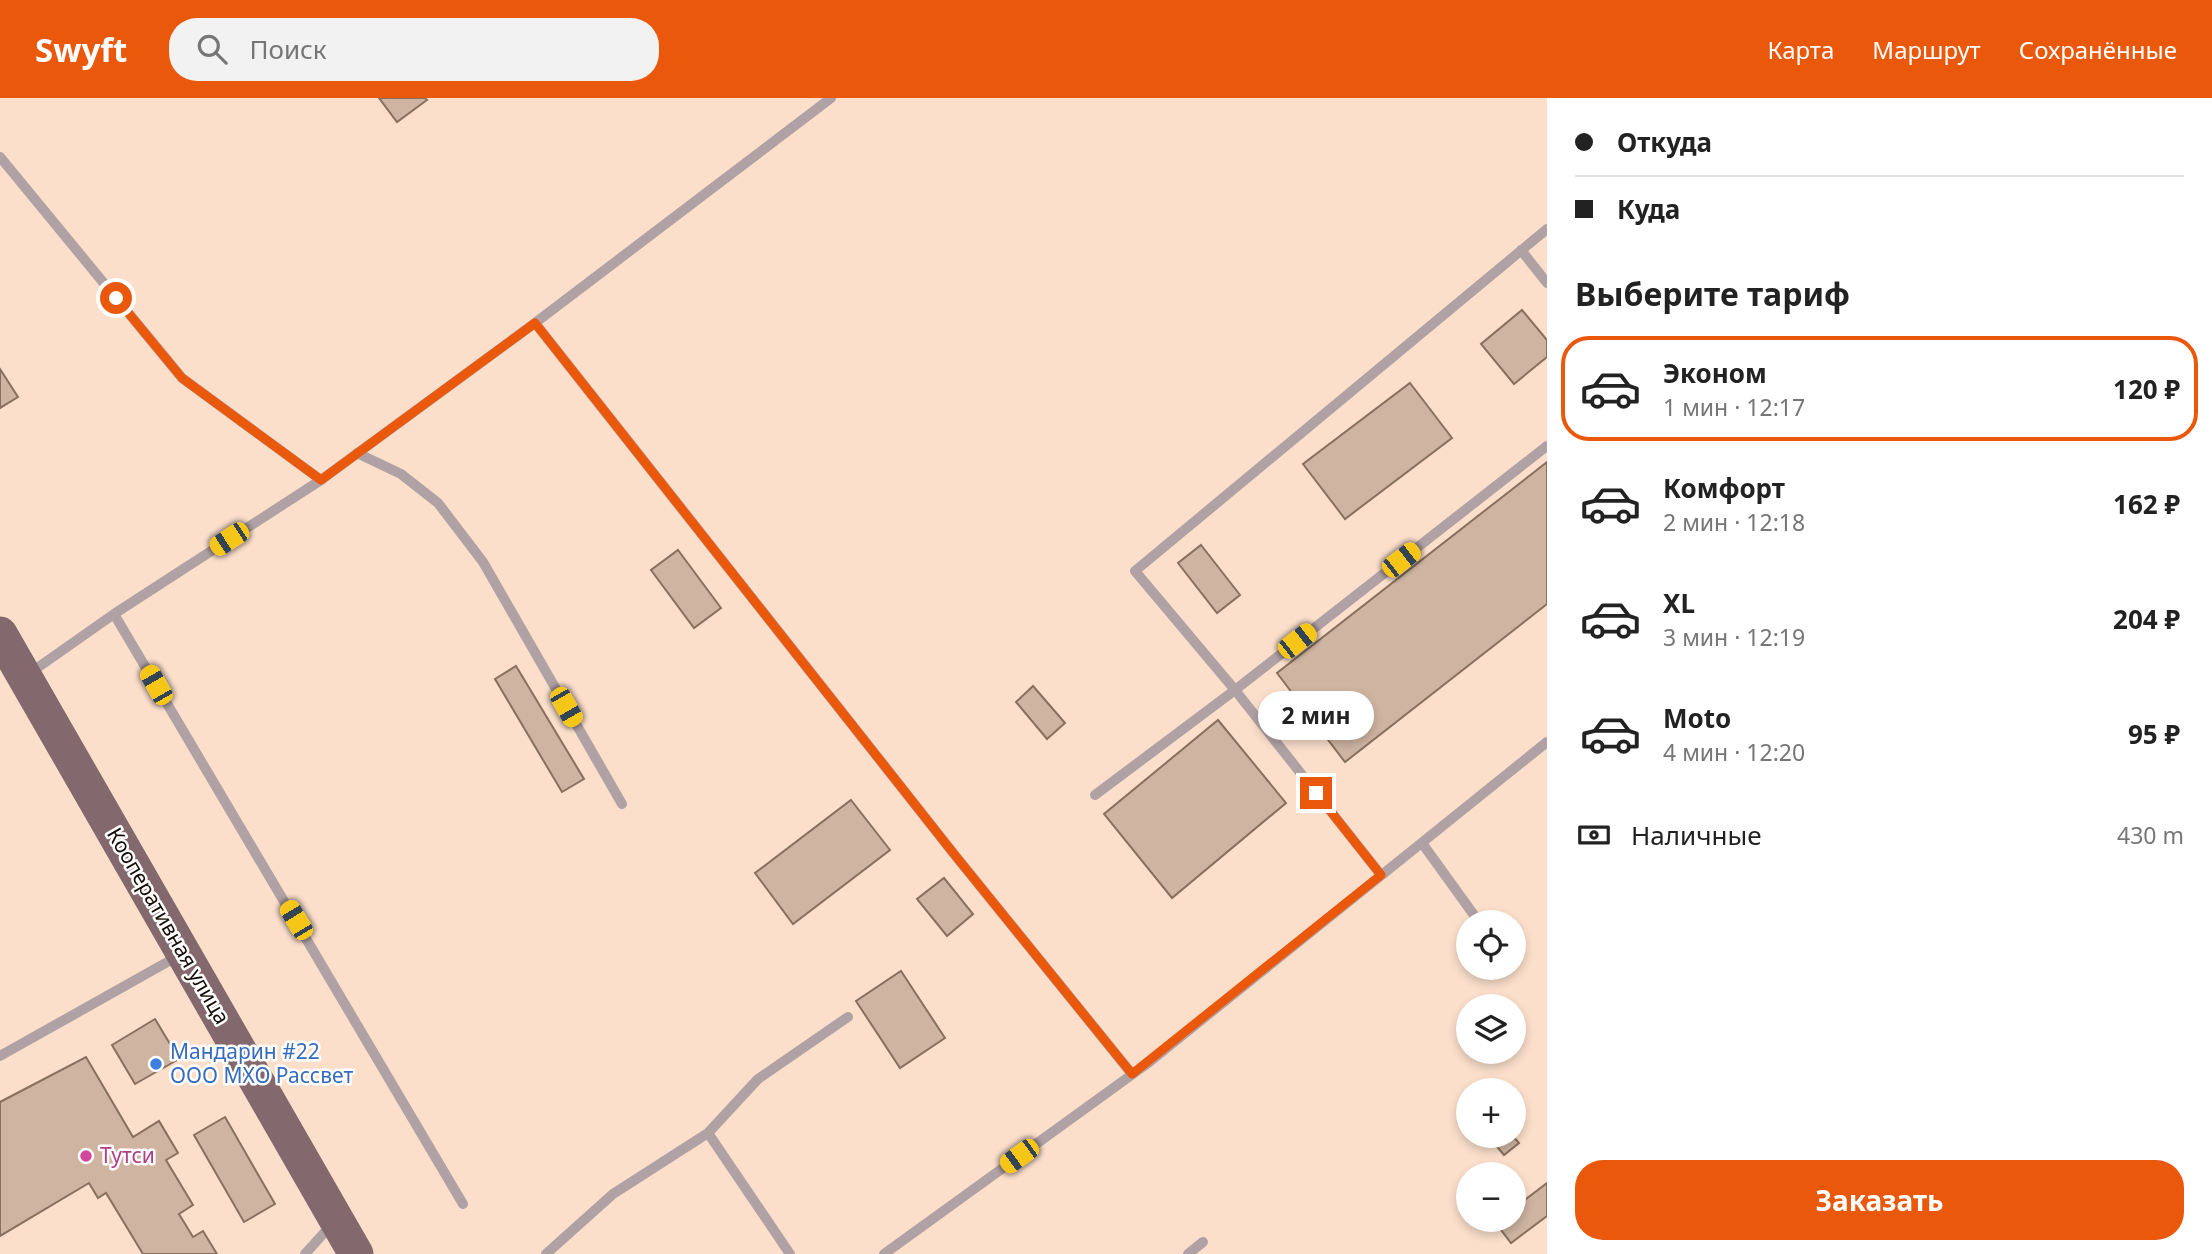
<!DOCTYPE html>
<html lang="ru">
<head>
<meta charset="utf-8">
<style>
  body { margin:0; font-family:"Noto Sans",sans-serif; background:#f2f2f2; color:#222; height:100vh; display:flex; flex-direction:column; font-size:26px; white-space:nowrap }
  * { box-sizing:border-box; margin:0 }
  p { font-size:23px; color:#767676 }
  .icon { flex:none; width:38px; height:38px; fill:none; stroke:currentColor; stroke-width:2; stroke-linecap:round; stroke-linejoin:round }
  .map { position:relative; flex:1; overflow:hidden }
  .panel { display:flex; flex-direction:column; background:#fff; width:665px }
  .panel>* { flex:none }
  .top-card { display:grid; align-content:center; height:154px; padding:0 28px; background:#fff }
  .fabs { position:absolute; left:1456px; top:812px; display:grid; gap:14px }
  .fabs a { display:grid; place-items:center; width:70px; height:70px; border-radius:50%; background:#fff; box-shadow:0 4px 10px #0003; font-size:35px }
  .end { position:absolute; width:32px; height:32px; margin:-16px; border:9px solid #ea580c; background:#fff; box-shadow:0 0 0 4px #fff }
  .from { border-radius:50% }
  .bubble { position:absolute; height:49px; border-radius:24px; background:#fff; box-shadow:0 4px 10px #0003; font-size:23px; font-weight:700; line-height:49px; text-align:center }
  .car { position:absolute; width:21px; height:42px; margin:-21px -10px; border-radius:9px; box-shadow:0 0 5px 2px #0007; background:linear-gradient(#f5c518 24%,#345 0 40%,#f5c518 0 76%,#345 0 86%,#f5c518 0) }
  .top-card b { display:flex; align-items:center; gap:24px; height:66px; font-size:26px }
  .top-card b+b { border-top:2px solid #e0e0e0 }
  .top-card i { width:18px; height:18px; background:#222 }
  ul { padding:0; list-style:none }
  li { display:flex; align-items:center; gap:21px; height:105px; margin:0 14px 10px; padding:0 14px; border:4px solid transparent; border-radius:28px }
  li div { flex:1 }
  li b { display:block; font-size:26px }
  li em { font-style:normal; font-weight:700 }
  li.on { border-color:#ea580c }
  li>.icon { width:63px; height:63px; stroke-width:1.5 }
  h2 { padding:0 28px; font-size:32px; line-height:84px }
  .pay { display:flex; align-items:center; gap:18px; height:77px; padding:0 28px; font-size:26px }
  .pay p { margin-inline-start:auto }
  .cta { display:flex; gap:14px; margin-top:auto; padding:14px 28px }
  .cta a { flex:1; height:80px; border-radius:28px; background:#ea580c; color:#fff; font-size:28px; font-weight:700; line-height:80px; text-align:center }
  header { display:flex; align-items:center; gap:42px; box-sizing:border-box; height:98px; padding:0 35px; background:#ea580c; color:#fff }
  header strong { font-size:33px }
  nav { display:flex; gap:38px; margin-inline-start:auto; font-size:24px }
  .search { width:490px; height:63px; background:#f2f2f2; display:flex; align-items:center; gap:18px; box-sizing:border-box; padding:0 24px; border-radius:28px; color:#767676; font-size:26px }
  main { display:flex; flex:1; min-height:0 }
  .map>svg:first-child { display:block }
  .building { fill:#cfb4a1; stroke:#88705e; stroke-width:2 }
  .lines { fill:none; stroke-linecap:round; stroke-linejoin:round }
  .service { stroke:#b0a1a4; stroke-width:10 }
  .primary { stroke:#83696e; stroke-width:35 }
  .route { stroke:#ea580c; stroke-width:9 }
  .shop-dot { fill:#3f7fe0; stroke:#fff; stroke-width:2.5 }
  .hotel-dot { fill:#d1479c; stroke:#fff; stroke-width:2.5 }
  .labels { text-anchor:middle; stroke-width:5; stroke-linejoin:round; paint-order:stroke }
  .street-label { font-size:21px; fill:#140b05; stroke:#fff }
  .shop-label { font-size:21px; fill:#366cbe; stroke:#fff; text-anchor:start }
  .hotel-label { font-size:21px; fill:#b23c85; stroke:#fff; text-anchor:start }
</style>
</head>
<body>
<header>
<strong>Swyft</strong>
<div class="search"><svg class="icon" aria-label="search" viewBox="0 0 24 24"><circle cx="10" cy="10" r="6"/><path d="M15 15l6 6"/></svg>Поиск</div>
<nav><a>Карта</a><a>Маршрут</a><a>Сохранённые</a></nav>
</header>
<main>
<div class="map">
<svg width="1547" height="1156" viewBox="0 0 1547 1156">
  <rect width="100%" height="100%" fill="#fbdfcb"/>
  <path class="building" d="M379 0H425L427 2 397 24Z
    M1522 212 1547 242V259L1514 286 1481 246Z
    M0 271 18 299 0 310Z
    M1410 285 1452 340 1345 421 1303 366Z
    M1547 364V506L1345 664 1277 575Z
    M1201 447 1240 497 1217 515 1178 465Z
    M678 452 721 510 694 530 651 472Z
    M516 568 584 681 562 694 495 581Z
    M1033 588 1065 625 1047 641 1016 604Z
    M1218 622 1286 705 1172 800 1104 716Z
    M851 702 890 752 793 826 755 775Z
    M944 780 973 816 947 838 917 801Z
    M901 873 945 940 900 970 856 903Z
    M155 921 179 961 135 986 112 947Z
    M86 959 133 1039 159 1023 178 1055 166 1062 193 1107 179 1116 193 1139 203 1133 217 1156H143L106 1095 98 1100 89 1085 0 1138V1004Z
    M225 1019 275 1106 244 1124 194 1037Z
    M1488 1038H1513L1519 1045 1504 1057Z
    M1547 1085V1118L1511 1145 1495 1124 1514 1122V1110Z"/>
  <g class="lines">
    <path class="service" d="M0 59 182 280 321 382
      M1521 152 1547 185
      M535 225 954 756 1132 976
      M357 355 401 376 438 405 483 464 622 706
      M114 516 463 1106
      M30 575 114 516 321 382 535 225 831 0
      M1095 697 1235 592 1547 348
      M1422 745 1479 824
      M1381 777 1235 592 1135 473 1547 131
      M0 958 178 858
      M708 1035 790 1156
      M305 1156 332 1126
      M546 1156 613 1096 708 1035 758 981 848 919
      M884 1156 1148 965 1547 644
      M1188 1156 1203 1144"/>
    <path class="primary" d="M0 536 356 1156"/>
  </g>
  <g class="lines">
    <path class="route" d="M116 200 182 280 321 382 535 225 954 756 1132 976 1381 777 1316 695"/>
  </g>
  <circle class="shop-dot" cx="156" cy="966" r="7"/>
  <circle class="hotel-dot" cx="86" cy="1058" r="7"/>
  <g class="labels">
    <g class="street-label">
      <text transform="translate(168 828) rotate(60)" y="7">Кооперативная улица</text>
    </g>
    <g class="shop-label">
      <text x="170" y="961">Мандарин #22<tspan x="170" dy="24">ООО МХО Рассвет</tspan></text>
    </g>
    <g class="hotel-label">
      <text x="100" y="1065">Тутси</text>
    </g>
  </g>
</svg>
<div class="fabs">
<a><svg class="icon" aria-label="locate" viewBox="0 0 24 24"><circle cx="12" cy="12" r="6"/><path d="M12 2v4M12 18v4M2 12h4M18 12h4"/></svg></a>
<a><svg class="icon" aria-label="layers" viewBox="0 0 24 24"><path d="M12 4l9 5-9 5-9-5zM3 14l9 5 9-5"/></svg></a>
<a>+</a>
<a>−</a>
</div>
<i class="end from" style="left:116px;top:200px"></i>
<i class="end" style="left:1316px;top:695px"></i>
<div class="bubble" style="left:1258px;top:593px;width:116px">2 мин</div>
<i class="car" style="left:229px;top:441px;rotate:237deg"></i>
<i class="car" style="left:1401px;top:462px;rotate:52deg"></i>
<i class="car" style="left:1297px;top:543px;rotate:52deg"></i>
<i class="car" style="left:156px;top:587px;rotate:330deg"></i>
<i class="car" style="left:566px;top:609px;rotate:150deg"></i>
<i class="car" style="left:296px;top:822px;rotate:329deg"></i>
<i class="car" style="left:1019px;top:1058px;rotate:234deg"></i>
</div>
<section class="panel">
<div class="top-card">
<b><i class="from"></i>Откуда</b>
<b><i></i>Куда</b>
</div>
<h2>Выберите тариф</h2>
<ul>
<li class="on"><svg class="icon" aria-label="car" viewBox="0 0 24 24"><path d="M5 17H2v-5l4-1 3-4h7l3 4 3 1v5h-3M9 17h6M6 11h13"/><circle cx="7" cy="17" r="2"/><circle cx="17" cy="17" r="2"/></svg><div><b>Эконом</b><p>1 мин · 12:17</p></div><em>120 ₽</em></li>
<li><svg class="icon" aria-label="car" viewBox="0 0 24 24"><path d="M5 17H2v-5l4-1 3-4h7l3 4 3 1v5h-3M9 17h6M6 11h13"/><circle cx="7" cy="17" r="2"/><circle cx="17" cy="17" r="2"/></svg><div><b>Комфорт</b><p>2 мин · 12:18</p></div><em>162 ₽</em></li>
<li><svg class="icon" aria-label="car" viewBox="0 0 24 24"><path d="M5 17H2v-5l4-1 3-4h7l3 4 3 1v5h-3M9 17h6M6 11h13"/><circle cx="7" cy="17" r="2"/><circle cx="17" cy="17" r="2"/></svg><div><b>XL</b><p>3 мин · 12:19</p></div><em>204 ₽</em></li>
<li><svg class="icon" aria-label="car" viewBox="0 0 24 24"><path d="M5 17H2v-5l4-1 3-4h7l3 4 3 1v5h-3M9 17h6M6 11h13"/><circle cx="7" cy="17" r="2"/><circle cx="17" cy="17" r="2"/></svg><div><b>Moto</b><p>4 мин · 12:20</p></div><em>95 ₽</em></li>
</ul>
<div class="pay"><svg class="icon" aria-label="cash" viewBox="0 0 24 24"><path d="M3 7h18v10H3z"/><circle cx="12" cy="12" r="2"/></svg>Наличные<p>430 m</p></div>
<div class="cta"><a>Заказать</a></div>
</section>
</main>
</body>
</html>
